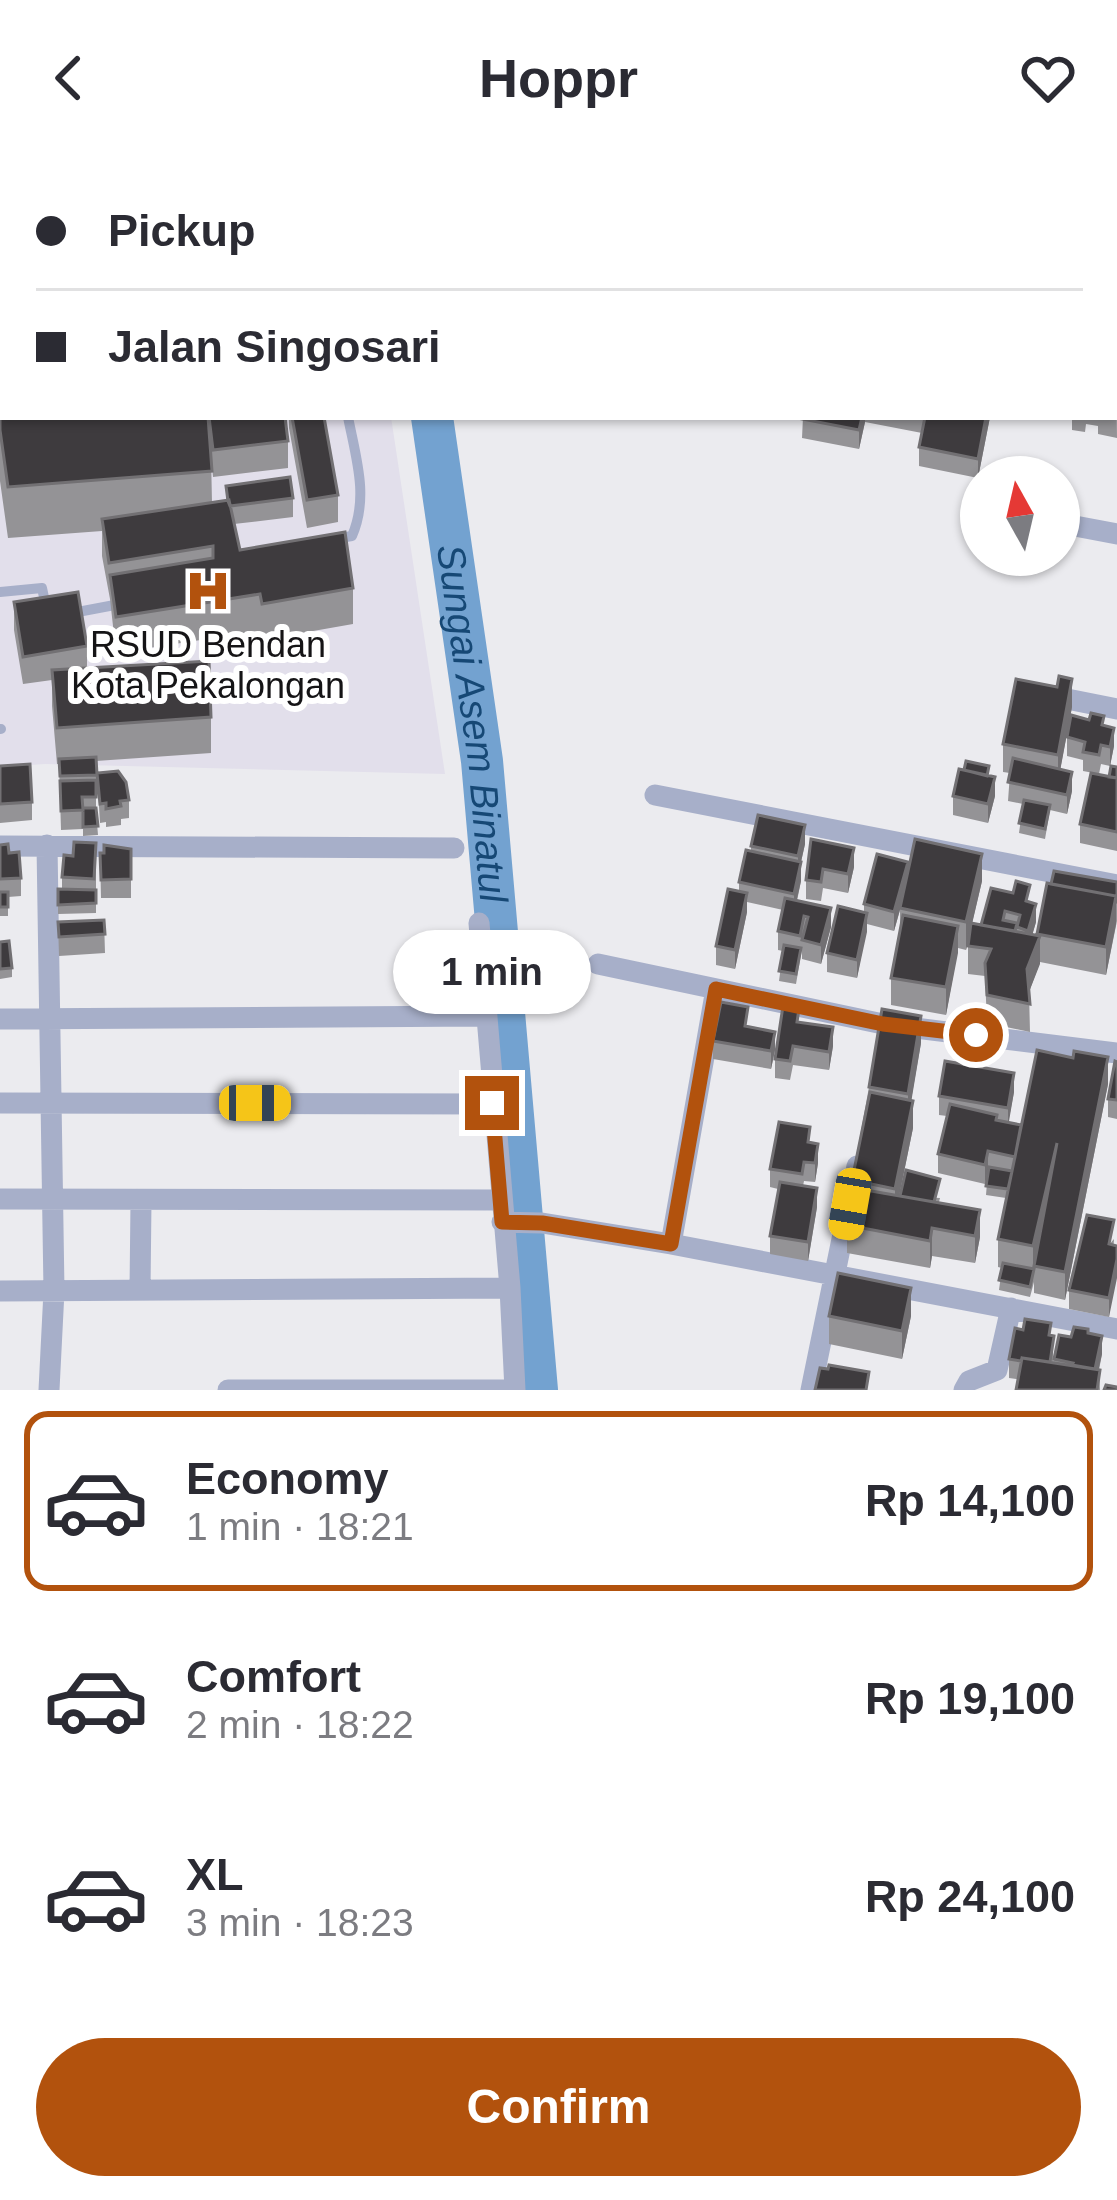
<!DOCTYPE html>
<html lang="en">
<head>
<meta charset="utf-8">
<style>
  body { margin:0; font-family:Arial,sans-serif; background:#f2f2f3; color:#2b2b33; height:100vh; display:flex; flex-direction:column; font-size:45px; white-space:nowrap }
  * { box-sizing:border-box; margin:0 }
  p { font-size:39px; color:#7c7c81 }
  .icon { flex:none; width:66px; height:66px; fill:none; stroke:currentColor; stroke-width:2; stroke-linecap:round; stroke-linejoin:round }
  .map { position:relative; height:1234px; overflow:hidden }
  .panel { display:flex; flex-direction:column; background:#fff; flex:1 }
  .panel>* { flex:none }
  .banner { position:absolute; left:0px; top:0px; width:1119px; height:264px; box-shadow:0 3px 9px #0004; display:grid; align-content:center; height:264px; padding:0 36px; background:#fff }
  .needle { width:78px; rotate:352deg }
  .controls { position:absolute; left:960px; top:300px; display:grid; gap:24px }
  .controls a { display:grid; place-items:center; width:120px; height:120px; border-radius:50%; background:#fff; box-shadow:0 3px 9px #0004; font-size:60px }
  .end { position:absolute; width:54px; height:54px; margin:-27px; border:15px solid #b2520d; background:#fff; box-shadow:0 0 0 6px #fff }
  .from { border-radius:50% }
  .bubble { position:absolute; height:84px; border-radius:42px; background:#fff; box-shadow:0 3px 9px #0004; font-size:39px; font-weight:800; line-height:84px; text-align:center }
  .car { position:absolute; width:36px; height:72px; margin:-36px -18px; border-radius:15px; box-shadow:0 0 9px 3px #0007; background:linear-gradient(#f5c518 24%,#345 0 40%,#f5c518 0 76%,#345 0 86%,#f5c518 0) }
  .banner b { display:flex; align-items:center; gap:42px; height:114px; font-size:45px }
  .banner b+b { border-top:3px solid #e1e1e2 }
  .banner i { width:30px; height:30px; background:#2b2b33 }
  ul { padding:21px 0 0; list-style:none }
  li { display:flex; align-items:center; gap:36px; height:180px; margin:0 24px 18px; padding:0 12px; border:6px solid transparent; border-radius:24px }
  li div { flex:1 }
  li b { display:block; font-size:45px }
  li em { font-style:normal; font-weight:800 }
  li.current { border-color:#b2520d }
  li>.icon { width:108px; height:108px; stroke-width:1.5 }
  .primary-button { display:flex; gap:24px; margin-top:auto; padding:24px 36px }
  .primary-button a { flex:1; height:138px; border-radius:72px; background:#b2520d; color:#fff; font-size:48px; font-weight:800; line-height:138px; text-align:center }
  header { display:flex; justify-content:space-between; align-items:center; height:156px; padding:0 36px; background:#fff; font-size:54px; font-weight:800 }
  .map>svg:first-child { display:block }
  .built { fill:#e2dfeb }
  .lines { fill:none; stroke-linecap:round; stroke-linejoin:round }
  .river { stroke:#73a2d0; stroke-width:42 }
  .lane { stroke:#a7afc9; stroke-width:10 }
  .street { stroke:#a7afc9; stroke-width:21 }
  .secondary { stroke:#8691b6; stroke-width:30 }
  .wall { fill:#949396 }
  .shaded-wall { fill:#727073 }
  .building { fill:#3e3b3e; stroke:#727073; stroke-width:3 }
  .route { stroke:#b2520d; stroke-width:15 }
  .labels { text-anchor:middle; stroke-width:12; stroke-linejoin:round; paint-order:stroke }
  .poi-label { font-size:36px; fill:#151416; stroke:#fff }
  .water-label { font-size:39px; font-style:italic; fill:#164875; stroke:#fff }
</style>
</head>
<body>
<header><svg class="icon" aria-label="back" viewBox="0 0 24 24"><path d="M15 5l-7 7 7 7"/></svg>Hoppr<svg class="icon" aria-label="heart" viewBox="0 0 24 24"><path d="M12 20l-8-8c-3-5 5-10 8-4 3-6 11-1 8 4z"/></svg></header>
<div class="map">
<svg width="1117" height="1234" viewBox="0 0 1117 1234">
  <rect width="100%" height="100%" fill="#ebebef"/>
  <path class="built" d="M0 198H3V261H391L445 618 45 608 0 611Z"/>
  <g class="lines">
    <g class="river">
      <path d="M0 185H3"/>
      <path id="s1" d="M432 261 482 605 537 1234"/>
    </g>
    <path class="lane" d="M525 0 527 3
      M334 383 352 380C369 341 356 302 348 261
      M0 436 42 432 47 455
      M67 458 120 448
      M0 573H1"/>
    <path class="street" d="M1116 155H1117
      M1116 191H1117
      M1059 367 1117 378
      M1047 539 1117 553
      M655 639 1117 729
      M47 689 54 1135 49 1234
      M0 690 454 692
      M479 767 510 1132 515 1234
      M598 808 883 868 1117 897
      M0 863 485 860
      M0 947 492 948
      M0 1043 500 1044
      M502 1066 542 1067 671 1088 1117 1173
      M671 1088 716 833
      M140 1134 141 1046
      M0 1135 510 1132
      M228 1234H511
      M811 1234 857 1010
      M964 1234 969 1225 997 1214 1011 1152"/>
    <path class="secondary" d="M723 3 737 0"/>
  </g>
  <path class="wall" d="M3 113V160H2L0 114Z
    M1116 193 1117 282 1098 278V270L1086 268 1085 276 1072 274V261H1116Z
    M0 232 285 261 288 285V312L213 321 211 299 212 347 226 345V330L293 342V361L234 368 240 394 353 432V468L262 484 260 475 116 497 110 443 102 400V375L8 382 0 325Z
    M289 261H324L338 339V366L307 372 289 272Z
    M803 261H990L978 322 919 310V291L922 277 865 266 859 293 802 282Z
    M14 446 87 490V512L211 561V597L96 605V655L98 679 83 680V660V673L61 674 59 608H57L52 550V524L23 528 14 474Z
    M1072 551 1060 614 1072 635 1067 658 1050 654 1045 683 1019 677 1023 648 1008 645 1010 617 1003 616V588Z
    M1104 570 1114 590 1110 610 1101 608 1099 618 1083 615V604L1067 600V581Z
    M0 610 32 646V664L0 667Z
    M1117 611V695L1080 687V668L1109 621Z
    M97 617 129 644V662L121 663V669L106 671V666L100 667Z
    M989 620 995 640 988 667 953 659V640Z
    M811 683 854 711 848 737 823 732 821 745 806 743V724Z
    M805 688 801 706V725L797 745 831 771 821 808 802 803V793L796 828 779 825 783 795 778 794V775L783 754 747 746V756L735 813 716 809V790L739 736V726L751 695V690Z
    M0 689 9 697 21 722V740L8 741V760H0Z
    M131 693V742H101L100 697Z
    M96 706V757L58 758V733H62V721Z
    M908 717 982 725 972 767 981 769 991 732 1030 746 1036 766 1032 779 1037 780 1117 726V765L1106 819 1040 806 1029 836 1030 876 987 867 985 820 968 818V784L966 794 958 792 946 859 891 849V822L900 775V754L894 775 867 768 857 822 827 816V797L864 756V748Z
    M104 764 105 797 59 800 58 766Z
    M0 786 12 812V821L0 823Z
    M799 866 833 890 829 914 793 909 790 924 775 922V903Z
    M748 871 775 894 771 913 713 903V885Z
    M921 887 911 944 913 972 899 1040 940 1042 939 1046 980 1081 975 1107 932 1100 930 1112 847 1097V1069L852 1041V1024L869 931Z
    M1117 906V963L1108 961V943Z
    M1108 928 1065 1144 1034 1137V1126L1030 1141 999 1134 1002 1112 998 1111V1083L1006 1042 986 1039 988 1014 985 1028 938 1017V998L947 960 939 959V940L1014 936 1008 967 1021 969Z
    M810 986 818 1007 815 1026 804 1025 803 1030 817 1051 808 1105 770 1098V1080L778 1033 770 1031V1013Z
    M1114 1083 1109 1161 1069 1153V1134Z
    M829 1160H911L902 1203 829 1188Z
    M1023 1174 1051 1179 1054 1207V1203L1071 1181 1088 1177 1102 1198 1099 1214 1100 1234 1009 1222V1203Z"/>
  <path class="shaded-wall" d="M862 261H865V266L859 293V274Z
    M986 261H990L978 322V303Z
    M1072 523V551L1058 626V599Z
    M1114 572V590L1110 610V591Z
    M1072 616V635L1067 658V639Z
    M995 621V640L988 667V648Z
    M805 669V688L798 719V700Z
    M854 692V711L848 737V718Z
    M982 698V725L966 794V766Z
    M801 706V725L794 756V738Z
    M908 706V725L894 775V756Z
    M747 737V756L735 813V794Z
    M1116 740V768L1106 819V791Z
    M1036 748V766L1028 794V775Z
    M831 752V771L821 808V789Z
    M867 757V776L857 822V804Z
    M958 770V797L946 859V831Z
    M1040 780V808L1027 841V813Z
    M921 860V887L908 965V938Z
    M833 871V890L829 914V896Z
    M775 876V894L771 913V895Z
    M1108 901V928L1065 1144V1116Z
    M1014 917V936L1008 971V952Z
    M913 945V972L895 1060V1033Z
    M1057 987 1034 1110 1033 1118V1090Z
    M818 988V1007L815 1026V1007Z
    M988 995V1014L985 1028V1009Z
    M817 1032V1051L808 1105V1086Z
    M980 1054V1081L975 1107V1080Z
    M932 1072V1100L930 1112V1085Z
    M1117 1103V1122L1109 1161V1142Z
    M911 1132V1160L902 1203V1175Z
    M1102 1180V1198L1094 1234V1218Z"/>
  <path class="building" d="M1073 0H1099L1100 3H1052Z
    M3 113V141H2L0 114Z
    M1116 193H1117V254H1116Z
    M0 232H3V261H208L212 315 8 331 0 274Z
    M209 261H285L288 285 213 294Z
    M292 261H324L338 339 307 344Z
    M803 261H862L859 274 802 263Z
    M925 261H986L978 303 919 291Z
    M290 321 293 342 230 350 228 345 226 330Z
    M229 344 240 394 345 376 353 432 262 448 260 438 116 461 110 419 213 402V390L109 407 102 363Z
    M78 436 87 490 23 501 14 446Z
    M209 505 211 561 57 572 52 514Z
    M1059 520 1072 523 1058 599 1003 588 1016 523 1057 531Z
    M1091 557 1104 560 1102 569 1114 572 1110 591 1101 589 1099 599 1083 596 1085 586 1067 581 1071 559 1089 564Z
    M96 601 97 619 60 620 59 603Z
    M1013 602 1072 616 1067 639 1008 626Z
    M966 605 989 610 987 620 964 614Z
    M30 608 32 646 0 648V610Z
    M1111 610 1117 611V622L1109 621Z
    M959 613 995 621 988 648 953 640Z
    M118 615 126 626 129 644 120 645 121 650 106 653V647L100 648 97 617Z
    M1091 617 1117 622V676L1080 668Z
    M96 624V641H82L83 654 61 655 60 625Z
    M1024 644 1050 649 1045 673 1019 667Z
    M83 652H96L98 670 83 671Z
    M758 659 805 669 798 700 751 690Z
    M811 683 854 692 848 718 823 713 821 726 806 724Z
    M915 683 982 698 966 766 900 752Z
    M74 686 96 687 94 723 62 721 64 699 73 700Z
    M8 688 9 697 19 696 21 722 0 723V689Z
    M104 689 131 693V723L101 724 100 697H104Z
    M746 694 801 706 794 738 739 726Z
    M877 698 908 706 894 756 864 748Z
    M1054 715 1117 726V746L1115 745 1116 740 1051 728Z
    M1016 725 1030 729 1026 745 1036 748 1028 775 1017 771 1020 759 1005 755 1003 764 1017 767 1015 775 981 769 991 732 1013 737Z
    M1047 727 1116 740 1106 791 1037 778Z
    M58 733 96 734V747L58 749Z
    M728 733 747 737 735 794 716 790Z
    M0 736H8V751H0Z
    M785 742 831 752 821 789 802 784 808 761 804 760 800 780 778 775Z
    M838 750 867 757 857 804 827 797Z
    M903 759 958 770 946 831 891 822Z
    M104 764 105 778 59 781 58 766Z
    M971 767 1040 780 1027 813 1030 848 987 839 985 807 991 793 968 790Z
    M9 785 12 812 0 813V786Z
    M784 789 801 792 796 818 779 815Z
    M721 846 748 851 745 870 775 876 771 895 713 885Z
    M783 850 799 853 797 866 833 871 829 896 793 890 790 905 775 903Z
    M882 853 921 860 908 938 869 931Z
    M1037 894 1073 902 1074 895 1108 901 1065 1116 1034 1110 1057 987 1033 1090 998 1083Z
    M945 905 1014 917 1008 952 939 940Z
    M1115 905 1117 906V944L1108 943Z
    M870 936 913 945 895 1033 852 1024Z
    M950 948 997 959 996 964 1021 969 1015 1001 988 995 985 1009 938 998Z
    M779 966 810 971 808 986 818 988 815 1007 804 1006 802 1018 770 1013Z
    M989 1011 1012 1015 1008 1033 986 1030Z
    M906 1014 940 1023 934 1046 900 1040Z
    M780 1026 817 1032 808 1086 770 1080Z
    M854 1032 980 1054 975 1080 932 1072 930 1085 847 1069Z
    M1087 1059 1114 1064 1109 1088 1117 1090V1103L1109 1142 1069 1134Z
    M1003 1107 1034 1113 1030 1131 999 1124Z
    M838 1117 911 1132 902 1175 829 1160Z
    M1025 1163 1051 1167 1049 1179 1054 1180 1050 1206 1022 1202 1021 1205 1009 1203 1015 1172 1023 1174Z
    M1074 1171 1088 1173V1177L1102 1180 1095 1213 1072 1209 1073 1207 1054 1203 1059 1179 1071 1181Z
    M1022 1202 1100 1214 1097 1234H1016Z
    M829 1209 869 1216 866 1234H815L820 1212 828 1213Z
    M1106 1229 1117 1231V1234H1104Z"/>
  <g class="lines">
    <path class="route" d="M492 947 502 1066 542 1067 671 1088 716 833 883 868 976 879"/>
  </g>
  <defs>
    <g id="hospital-bare" transform="scale(3.6)"><path d="M-5-5h3v3.5h4V-5h3V5h-3V1.5h-4V5h-3Z" fill="#b2520d" stroke="#fff" stroke-width="2.5" paint-order="stroke"/></g>
  </defs>
  <g fill-rule="evenodd">
    <use href="#hospital-bare" x="208" y="435"/>
  </g>
  <g class="labels">
    <g class="poi-label">
      <text x="208" y="501">RSUD Bendan<tspan x="208" dy="41">Kota Pekalongan</tspan></text>
    </g>
    <g class="water-label">
      <text dy="14" stroke="none"><textPath href="#s1" startOffset="309">Sungai Asem Binatul</textPath></text>
    </g>
  </g>
</svg>
<div class="controls">
<a><svg class="needle" viewBox="-14 -14 28 28"><path d="M0-13l5 13h-10z" fill="#e53935"/><path d="M0 13l5-13h-10z" fill="#7c7c81"/></svg></a>
</div>
<i class="end from" style="left:976px;top:879px"></i>
<i class="end" style="left:492px;top:947px"></i>
<div class="bubble" style="left:393px;top:774px;width:198px">1 min</div>
<i class="car" style="left:255px;top:947px;rotate:90deg"></i>
<i class="car" style="left:850px;top:1048px;rotate:190deg"></i>
<div class="banner">
<b><i class="from"></i>Pickup</b>
<b><i></i>Jalan Singosari</b>
</div>
</div>
<section class="panel">
<ul>
<li class="current"><svg class="icon" aria-label="car" viewBox="0 0 24 24"><path d="M5 17H2v-5l4-1 3-4h7l3 4 3 1v5h-3M9 17h6M6 11h13"/><circle cx="7" cy="17" r="2"/><circle cx="17" cy="17" r="2"/></svg><div><b>Economy</b><p>1 min · 18:21</p></div><em>Rp 14,100</em></li>
<li><svg class="icon" aria-label="car" viewBox="0 0 24 24"><path d="M5 17H2v-5l4-1 3-4h7l3 4 3 1v5h-3M9 17h6M6 11h13"/><circle cx="7" cy="17" r="2"/><circle cx="17" cy="17" r="2"/></svg><div><b>Comfort</b><p>2 min · 18:22</p></div><em>Rp 19,100</em></li>
<li><svg class="icon" aria-label="car" viewBox="0 0 24 24"><path d="M5 17H2v-5l4-1 3-4h7l3 4 3 1v5h-3M9 17h6M6 11h13"/><circle cx="7" cy="17" r="2"/><circle cx="17" cy="17" r="2"/></svg><div><b>XL</b><p>3 min · 18:23</p></div><em>Rp 24,100</em></li>
</ul>
<div class="primary-button"><a>Confirm</a></div>
</section>
</body>
</html>
